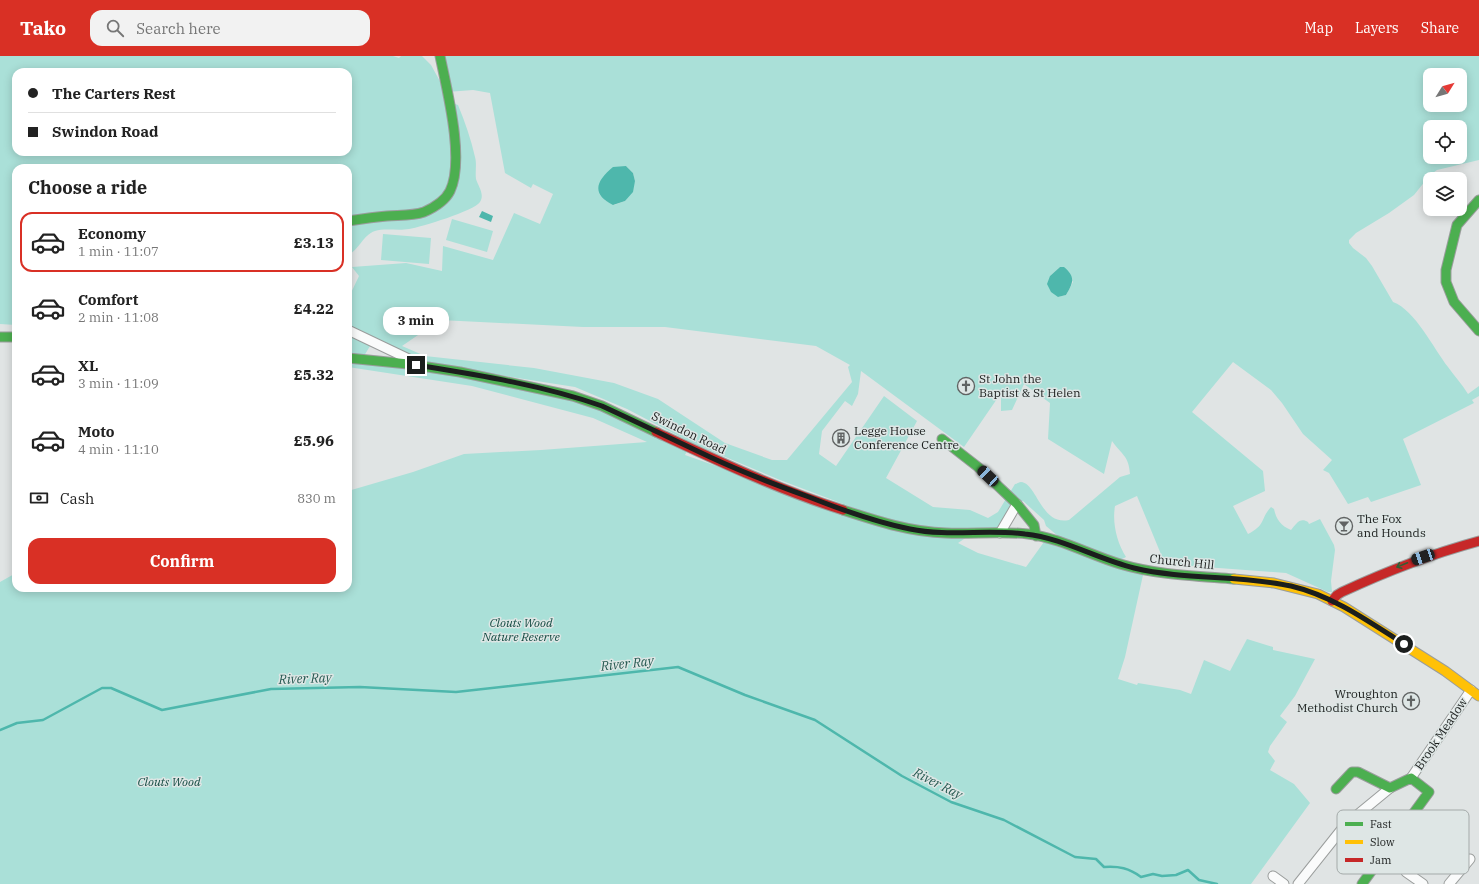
<!DOCTYPE html>
<html lang="en">
<head>
<meta charset="utf-8">
<style>
  body { margin:0; font-family:"IBM Plex Serif",serif; background:#f2f2f2; color:#222; height:100vh; display:flex; flex-direction:column; font-size:15px; white-space:nowrap }
  * { box-sizing:border-box; margin:0 }
  p { font-size:13px; color:#767676 }
  .icon { flex:none; width:22px; height:22px; fill:none; stroke:currentColor; stroke-width:2; stroke-linecap:round; stroke-linejoin:round }
  .map { position:relative; flex:1; overflow:hidden }
  .side { position:absolute; left:12px; top:108px; width:340px; height:428px; display:flex; flex-direction:column; background:#fff; border-radius:12px; box-shadow:0 2px 10px #0003 }
  .side>* { flex:none }
  .hud { position:absolute; left:12px; top:12px; width:340px; height:88px; border-radius:12px; box-shadow:0 2px 10px #0003; display:grid; align-content:center; height:88px; padding:0 16px; background:#fff }
  .needle { width:26px; rotate:53deg }
  .controls { position:absolute; left:1423px; top:12px; display:grid; gap:8px }
  .controls a { display:grid; place-items:center; width:44px; height:44px; border-radius:8px; background:#fff; box-shadow:0 2px 10px #0003; font-size:20px }
  .end { position:absolute; width:18px; height:18px; margin:-9px; border:5px solid #1b1e1d; background:#fff; box-shadow:0 0 0 2px #fff }
  .from { border-radius:50% }
  .bubble { position:absolute; height:28px; border-radius:12px; background:#fff; box-shadow:0 2px 10px #0003; font-size:13px; font-weight:700; line-height:28px; text-align:center }
  .car { position:absolute; width:12px; height:24px; margin:-12px -6px; border-radius:5px; box-shadow:0 0 3px 1px #0007; background:linear-gradient(#222 24%,#8ab4d8 0 40%,#222 0 76%,#8ab4d8 0 86%,#222 0) }
  .hud b { display:flex; align-items:center; gap:14px; height:38px; font-size:15px }
  .hud b+b { border-top:1px solid #e0e0e0 }
  .hud i { width:10px; height:10px; background:#222 }
  ul { padding:0; list-style:none }
  li { display:flex; align-items:center; gap:12px; height:60px; margin:0 8px 6px; padding:0 8px; border:2px solid transparent; border-radius:12px }
  li div { flex:1 }
  li b { display:block; font-size:15px }
  li em { font-style:normal; font-weight:700 }
  li.on { border-color:#d93025 }
  li>.icon { width:36px; height:36px; stroke-width:1.5 }
  h2 { padding:0 16px; font-size:18px; line-height:48px }
  .pay { display:flex; align-items:center; gap:10px; height:44px; padding:0 16px; font-size:15px }
  .pay p { margin-inline-start:auto }
  .primary-button { display:flex; gap:8px; margin-top:auto; padding:8px 16px }
  .primary-button a { flex:1; height:46px; border-radius:12px; background:#d93025; color:#fff; font-size:16px; font-weight:700; line-height:46px; text-align:center }
  header { display:flex; align-items:center; gap:24px; box-sizing:border-box; height:56px; padding:0 20px; background:#d93025; color:#fff }
  header strong { font-size:19px }
  nav { display:flex; gap:22px; margin-inline-start:auto; font-size:14px }
  .search { width:280px; height:36px; background:#f2f2f2; display:flex; align-items:center; gap:10px; box-sizing:border-box; padding:0 14px; border-radius:12px; color:#767676; font-size:15px }
  .map>svg:first-child { display:block }
  .green { fill:#aae0d8; fill-rule:evenodd }
  .water { fill:#4eb7ac }
  .lines { fill:none; stroke-linecap:round; stroke-linejoin:round }
  .stream { stroke:#4eb7ac; stroke-width:2.5 }
  .street-casing { stroke:#9a9d9c; stroke-width:11 }
  .fast-casing { stroke:#9a9d9c; stroke-width:11 }
  .slow-casing { stroke:#9a9d9c; stroke-width:11 }
  .jam-casing { stroke:#9a9d9c; stroke-width:11 }
  .street { stroke:#fafbfb; stroke-width:9 }
  .fast { stroke:#4caf50; stroke-width:9 }
  .slow { stroke:#ffc107; stroke-width:9 }
  .jam { stroke:#c62828; stroke-width:9 }
  .oneway { stroke:#315f34 }
  .route { stroke:#1b1e1d; stroke-width:5 }
  .labels { text-anchor:middle; stroke-width:3; stroke-linejoin:round; paint-order:stroke }
  .poi-label { font-size:12px; fill:#1b1e1d; stroke:#dee6e5; text-anchor:start }
  .street-label { font-size:12px; fill:#1b1e1d; stroke:#dee6e5 }
  .park-label { font-size:12px; font-style:italic; fill:#154b43; stroke:#dee6e5 }
  .water-label { font-size:13px; font-style:italic; fill:#245850; stroke:#dee6e5 }
  .key { fill:#dee6e5; stroke:#a4aaa9; stroke-width:1 }
  .key-label { font-size:11px; fill:#1b1e1d }
</style>
</head>
<body>
<header>
<strong>Tako</strong>
<div class="search"><svg class="icon" aria-label="search" viewBox="0 0 24 24"><circle cx="10" cy="10" r="6"/><path d="M15 15l6 6"/></svg>Search here</div>
<nav><a>Map</a><a>Layers</a><a>Share</a></nav>
</header>
<div class="map">
<svg width="1479" height="828" viewBox="0 0 1479 828">
  <rect width="100%" height="100%" fill="#e0e4e4"/>
  <path class="green" d="M0 0H393L399 2 401 0H422L431 9 452 47 458 49C465 66 471 83 475 101 477 108 475 116 476 123 478 130 485 138 480 146 474 155 421 171 409 173 399 175 384 172 375 175 363 179 359 194 348 199V112H16V269L0 268ZM16 16H348V96H16Z
    M440 0H1479V104L1437 114 1430 119 1414 139 1389 157 1356 177 1349 184V187L1353 192 1366 202 1372 210 1393 246C1415 254 1434 293 1448 311 1455 321 1462 328 1468 338L1479 330V340L1472 344 1474 347 1403 383 1421 429 1371 446 1368 441 1348 448 1329 417 1323 414 1332 404 1303 378 1282 347 1271 334 1233 306 1192 356 1263 415 1265 435 1233 450 1248 478C1266 469 1260 463 1271 451L1274 453C1276 463 1281 470 1291 474 1296 468 1300 461 1308 466L1309 468 1320 463 1334 489 1335 494 1331 525 1332 536H1328L1286 517 1165 508 1137 440 1115 450C1112 467 1117 487 1126 501L1120 504 1058 480 1046 470 1044 464 1023 445 1010 453 997 473 967 481 958 487 978 497 1026 511 1044 486 1143 519 1125 601 1118 623 1137 629 1138 627 1180 634 1191 638 1204 604 1230 615 1247 583 1273 591V594L1315 603 1295 640 1280 660 1287 666 1270 690 1268 696 1275 705 1270 714 1294 728 1310 747 1251 828H0V526L16 517V532H348V435L413 416 464 398 541 394 647 386 593 362 472 330 348 311V305L413 311 571 344 605 356 687 395 685 399 722 412 867 457 780 424 692 387 627 353 575 331 402 304 370 290 364 300 348 298V243L359 220 352 211 406 207 442 215 443 190 493 204 514 157 540 168 553 138 533 128 531 132 505 117 490 37 473 34 447 36ZM1430 19H1460V49H1430ZM1430 71H1460V101H1430ZM626 110 633 117 635 125 625 145 614 149 605 144ZM1060 211 1073 226 1066 239 1058 241 1050 220ZM440 264 583 271H665L816 290 850 309 848 311 852 326 787 404H772L725 387 658 343 614 327 534 312 425 300 402 290ZM861 315 964 391 1001 337V355L1012 354 1024 328 1050 347 1048 383 1104 418 1112 385C1122 399 1129 400 1130 418L1120 421 1069 464C1041 470 1037 427 1021 426 1019 426 1017 428 1015 428L998 456 988 462 970 454 933 451 886 422 917 365 884 340 836 410 819 398 822 375 845 345 852 350 858 338Z
    M452 163 493 175 487 196 446 184Z
    M383 178 431 182 429 208 381 204Z"/>
  <path class="water" d="M626 110 633 117 635 125 633 136 625 145 613 149C591 138 596 125 613 111Z
    M482 155 493 160 491 166 479 161Z
    M1060 211H1064C1076 221 1073 227 1066 239L1058 241 1051 236 1047 228 1050 220Z"/>
  <g class="lines">
    <path class="stream" d="M0 674 17 667 43 664 102 632H111L162 654 271 633 360 631 456 636 678 611 745 639 815 664 902 720 951 746 1004 764 1075 801 1096 803 1104 811C1119 810 1129 812 1141 821L1153 818 1162 820 1176 819 1188 814 1199 824 1217 828"/>
    <g class="street-casing">
      <path id="street" d="M348 274 413 305
        M1000 477 1017 448
        M1411 722 1471 634
        M1406 816 1423 828
        M1273 820 1284 828
        M1298 828 1345 769 1390 732
        M1449 828 1470 803"/>
    </g>
    <g class="fast-casing">
      <path id="fast" d="M1479 144 1457 169 1446 214V226L1454 246 1479 275
        M348 165C361 163 374 161 387 160 399 159 412 160 424 156 433 152 445 145 450 135 465 104 447 34 440 0
        M0 281H16
        M348 302 408 308 460 316 573 340 602 350 656 376
        M942 383 978 411 1017 448 1034 469 1036 480
        M843 454C877 465 910 476 946 477 973 478 1001 475 1028 478 1060 482 1090 499 1120 508 1157 519 1196 520 1234 523
        M1336 733 1352 716H1358L1390 732 1411 722 1429 736 1362 828"/>
    </g>
    <g class="slow-casing">
      <path id="slow" d="M1234 523 1274 527 1318 538 1344 551 1445 615 1479 640"/>
    </g>
    <g class="jam-casing">
      <path id="jam" d="M656 376C716 404 779 434 843 454
        M1332 545 1337 539 1342 536C1387 515 1431 498 1479 485"/>
    </g>
    <use href="#street" class="street"/>
    <use href="#fast" class="fast"/>
    <use href="#slow" class="slow"/>
    <use href="#jam" class="jam"/>
  </g>
  <defs><path id="oneway-shaft" d="M-6 0H5M1.5-3L5.5 0L1.5 3" fill="none" stroke-width="1.6" stroke-linecap="round" stroke-linejoin="round"/></defs>
  <use class="oneway" href="#oneway-shaft" transform="translate(1402 509) rotate(158)"/>
  <g class="lines">
    <path class="route" d="M416 309C478 319 542 329 602 350 639 367 674 384 710 401 742 416 776 429 809 441 842 454 875 466 910 473 948 481 987 473 1025 478 1063 482 1097 503 1134 512 1184 524 1241 519 1291 530 1333 540 1368 565 1404 588"/>
  </g>
  <defs>
    <g id="church-ring" transform="scale(0.9)"><circle r="9.5" fill="#dee6e5" stroke="#606363" stroke-width="1.5"/><path d="M-1.2-6h2.4v3.5h3.3v2.4h-3.3V6h-2.4V-.1h-3.3v-2.4h3.3Z" fill="#606363"/></g>
    <g id="building-ring" transform="scale(0.9)"><circle r="9.5" fill="#dee6e5" stroke="#606363" stroke-width="1.5"/><path d="M-4-6H4V6H1V3H-1V6H-4ZM-2.5-4.3h1.7v1.8h-1.7ZM.8-4.3h1.7v1.8H.8ZM-2.5-1h1.7V.8h-1.7ZM.8-1h1.7V.8H.8Z" fill="#606363"/></g>
    <g id="bar-ring" transform="scale(0.9)"><circle r="9.5" fill="#dee6e5" stroke="#606363" stroke-width="1.5"/><path d="M-6-5H6L.8 .8V4.5H3.5V6h-7V4.5H-.8V.8Z" fill="#606363"/></g>
  </defs>
  <g fill-rule="evenodd">
    <use href="#church-ring" x="966" y="330"/>
    <use href="#building-ring" x="841" y="382"/>
    <use href="#bar-ring" x="1344" y="470"/>
    <use href="#church-ring" x="1411" y="645"/>
  </g>
  <g class="labels">
    <g class="poi-label">
      <text x="979" y="327">St John the<tspan x="979" dy="14">Baptist &amp; St Helen</tspan></text>
      <text x="854" y="379">Legge House<tspan x="854" dy="14">Conference Centre</tspan></text>
      <text x="1357" y="467">The Fox<tspan x="1357" dy="14">and Hounds</tspan></text>
      <text x="1398" y="642" text-anchor="end">Wroughton<tspan x="1398" dy="14">Methodist Church</tspan></text>
    </g>
    <g class="street-label">
      <text transform="translate(689 377) rotate(26)" y="4">Swindon Road</text>
      <text transform="translate(1182 506) rotate(6)" y="4">Church Hill</text>
      <text transform="translate(1441 678) rotate(-56)" y="4">Brook Meadow</text>
    </g>
    <g class="park-label">
      <text x="521" y="571">Clouts Wood<tspan x="521" dy="14">Nature Reserve</tspan></text>
      <text x="169" y="730">Clouts Wood</text>
    </g>
    <g class="water-label">
      <text transform="translate(627 607) rotate(-6)" y="5">River Ray</text>
      <text transform="translate(305 622) rotate(-2)" y="5">River Ray</text>
      <text transform="translate(938 727) rotate(27)" y="5">River Ray</text>
    </g>
  </g>
  <rect x="1337" y="754" width="132" height="64" rx="6" class="key"/>
  <rect x="1345" y="766" width="18" height="4" fill="#4caf50"/>
  <rect x="1345" y="784" width="18" height="4" fill="#ffc107"/>
  <rect x="1345" y="802" width="18" height="4" fill="#c62828"/>
  <g class="key-label">
    <text x="1370" y="772">Fast</text>
    <text x="1370" y="790">Slow</text>
    <text x="1370" y="808">Jam</text>
  </g>
</svg>
<div class="controls">
<a><svg class="needle" viewBox="-14 -14 28 28"><path d="M0-13l5 13h-10z" fill="#e53935"/><path d="M0 13l5-13h-10z" fill="#767676"/></svg></a>
<a><svg class="icon" aria-label="locate" viewBox="0 0 24 24"><circle cx="12" cy="12" r="6"/><path d="M12 2v4M12 18v4M2 12h4M18 12h4"/></svg></a>
<a><svg class="icon" aria-label="layers" viewBox="0 0 24 24"><path d="M12 4l9 5-9 5-9-5zM3 14l9 5 9-5"/></svg></a>
</div>
<i class="end from" style="left:1404px;top:588px"></i>
<i class="end" style="left:416px;top:309px"></i>
<div class="bubble" style="left:383px;top:251px;width:66px">3 min</div>
<i class="car" style="left:988px;top:420px;rotate:313deg"></i>
<i class="car" style="left:1423px;top:501px;rotate:251deg"></i>
<div class="hud">
<b><i class="from"></i>The Carters Rest</b>
<b><i></i>Swindon Road</b>
</div>
<section class="side">
<h2>Choose a ride</h2>
<ul>
<li class="on"><svg class="icon" aria-label="car" viewBox="0 0 24 24"><path d="M5 17H2v-5l4-1 3-4h7l3 4 3 1v5h-3M9 17h6M6 11h13"/><circle cx="7" cy="17" r="2"/><circle cx="17" cy="17" r="2"/></svg><div><b>Economy</b><p>1 min · 11:07</p></div><em>£3.13</em></li>
<li><svg class="icon" aria-label="car" viewBox="0 0 24 24"><path d="M5 17H2v-5l4-1 3-4h7l3 4 3 1v5h-3M9 17h6M6 11h13"/><circle cx="7" cy="17" r="2"/><circle cx="17" cy="17" r="2"/></svg><div><b>Comfort</b><p>2 min · 11:08</p></div><em>£4.22</em></li>
<li><svg class="icon" aria-label="car" viewBox="0 0 24 24"><path d="M5 17H2v-5l4-1 3-4h7l3 4 3 1v5h-3M9 17h6M6 11h13"/><circle cx="7" cy="17" r="2"/><circle cx="17" cy="17" r="2"/></svg><div><b>XL</b><p>3 min · 11:09</p></div><em>£5.32</em></li>
<li><svg class="icon" aria-label="car" viewBox="0 0 24 24"><path d="M5 17H2v-5l4-1 3-4h7l3 4 3 1v5h-3M9 17h6M6 11h13"/><circle cx="7" cy="17" r="2"/><circle cx="17" cy="17" r="2"/></svg><div><b>Moto</b><p>4 min · 11:10</p></div><em>£5.96</em></li>
</ul>
<div class="pay"><svg class="icon" aria-label="cash" viewBox="0 0 24 24"><path d="M3 7h18v10H3z"/><circle cx="12" cy="12" r="2"/></svg>Cash<p>830 m</p></div>
<div class="primary-button"><a>Confirm</a></div>
</section>
</div>
</body>
</html>
